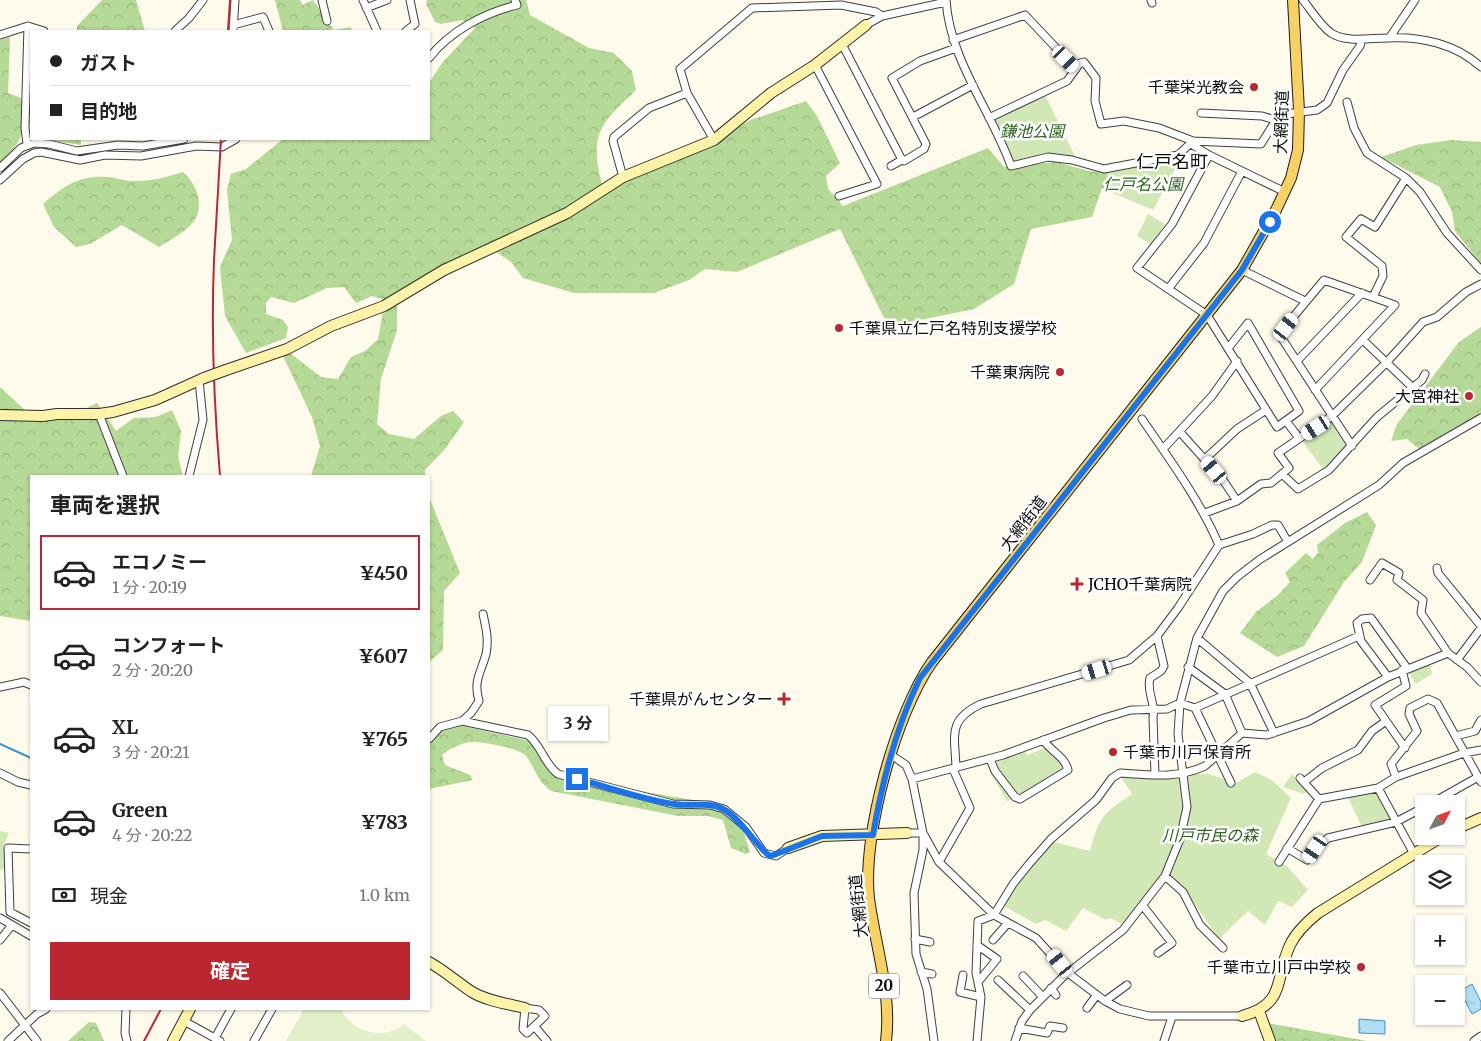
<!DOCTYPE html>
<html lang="ja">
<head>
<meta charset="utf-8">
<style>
  body { margin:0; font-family:Merriweather,"Noto Sans JP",serif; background:#f2f2f2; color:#222; height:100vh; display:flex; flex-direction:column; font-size:19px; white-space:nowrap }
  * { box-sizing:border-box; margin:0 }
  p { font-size:16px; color:#767676 }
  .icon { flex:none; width:28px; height:28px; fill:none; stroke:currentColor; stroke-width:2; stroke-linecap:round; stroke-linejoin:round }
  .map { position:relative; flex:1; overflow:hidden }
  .side { position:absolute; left:30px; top:475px; width:400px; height:535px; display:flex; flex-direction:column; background:#fff; border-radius:0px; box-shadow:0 1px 4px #0004 }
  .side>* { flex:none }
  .top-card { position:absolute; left:30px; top:30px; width:400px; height:110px; border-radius:0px; box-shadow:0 1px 4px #0004; display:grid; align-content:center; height:110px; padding:0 20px; background:#fff }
  .needle { width:32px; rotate:49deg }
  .fabs { position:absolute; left:1415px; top:795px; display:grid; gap:10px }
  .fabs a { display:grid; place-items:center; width:50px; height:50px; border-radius:0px; background:#fff; box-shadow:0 1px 4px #0004; font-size:25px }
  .end { position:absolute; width:22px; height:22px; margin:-11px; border:6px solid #1a73e8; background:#fff; box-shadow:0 0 0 2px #fff }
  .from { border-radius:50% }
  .bubble { position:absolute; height:35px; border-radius:0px; background:#fff; box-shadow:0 1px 4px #0004; font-size:16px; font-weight:700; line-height:35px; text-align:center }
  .car { position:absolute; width:15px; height:30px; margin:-15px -8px; border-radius:6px; box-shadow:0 0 4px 1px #0007; background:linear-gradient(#fff 24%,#345 0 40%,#fff 0 76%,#345 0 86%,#fff 0) }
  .top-card b { display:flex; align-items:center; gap:18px; height:48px; font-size:19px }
  .top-card b+b { border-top:1px solid #e0e0e0 }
  .top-card i { width:12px; height:12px; background:#222 }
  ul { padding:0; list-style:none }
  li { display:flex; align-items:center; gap:15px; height:75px; margin:0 10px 8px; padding:0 10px; border:2px solid transparent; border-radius:0px }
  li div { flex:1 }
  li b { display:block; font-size:19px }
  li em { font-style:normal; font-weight:700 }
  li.on { border-color:#ba2730 }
  li>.icon { width:45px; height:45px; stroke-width:1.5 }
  h2 { padding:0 20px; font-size:22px; line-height:60px }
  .pay { display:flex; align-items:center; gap:12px; height:55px; padding:0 20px; font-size:19px }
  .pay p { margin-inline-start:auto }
  .action { display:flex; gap:10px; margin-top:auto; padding:10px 20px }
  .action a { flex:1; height:58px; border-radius:0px; background:#ba2730; color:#fff; font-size:20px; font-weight:700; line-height:58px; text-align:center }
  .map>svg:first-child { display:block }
  .forest { fill:url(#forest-crowns) }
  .park { fill:#d1e8b6 }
  .pitch { fill:#e2efc8 }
  .water { fill:url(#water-ripples); stroke:#3993cb }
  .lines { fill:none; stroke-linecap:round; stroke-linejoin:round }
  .stream { stroke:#3993cb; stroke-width:2 }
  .street-casing { stroke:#3f3f3f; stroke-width:9 }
  .secondary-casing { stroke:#2e2e2e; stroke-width:12 }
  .primary-casing { stroke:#1d1d1d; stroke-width:12 }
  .street { stroke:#fff; stroke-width:7 }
  .secondary { stroke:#fef3a8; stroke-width:10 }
  .primary { stroke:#f7d164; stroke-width:10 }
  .rail { stroke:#ba2730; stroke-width:2 }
  .secondary-bridge-casing { stroke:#2e2e2e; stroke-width:12; stroke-linecap:butt }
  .secondary-bridge { stroke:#fef3a8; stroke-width:10 }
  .route { stroke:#1a73e8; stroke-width:6 }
  .poi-dot { fill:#ba2730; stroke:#fff; stroke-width:2 }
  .labels { text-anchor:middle; stroke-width:5; stroke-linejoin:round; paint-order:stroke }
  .shield { fill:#fff; stroke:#555; stroke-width:1 }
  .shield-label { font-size:15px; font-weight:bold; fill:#0c0c0c }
  .poi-label { font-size:16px; fill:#0c0c0c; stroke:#fff; text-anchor:end }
  .street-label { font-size:16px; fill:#0c0c0c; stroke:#fff }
  .park-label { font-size:16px; font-style:italic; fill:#2d631e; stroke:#fff }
  .neighbourhood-label { font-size:18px; fill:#0c0c0c; stroke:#fff }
</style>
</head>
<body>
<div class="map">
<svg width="1481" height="1041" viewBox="0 0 1481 1041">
  <defs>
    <pattern id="forest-crowns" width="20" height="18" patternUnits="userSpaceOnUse" patternTransform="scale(1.25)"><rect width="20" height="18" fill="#b5d996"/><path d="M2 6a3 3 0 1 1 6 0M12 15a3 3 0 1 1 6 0" fill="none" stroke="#9ab980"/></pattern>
    <pattern id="water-ripples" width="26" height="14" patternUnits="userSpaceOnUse" patternTransform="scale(1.25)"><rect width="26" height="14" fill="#b1ddf5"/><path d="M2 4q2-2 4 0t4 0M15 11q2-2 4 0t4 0" fill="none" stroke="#97bcd1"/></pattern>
  </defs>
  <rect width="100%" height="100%" fill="#fffbec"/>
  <path class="forest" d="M102 0H136L145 31H77V26Z
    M275 0H300L303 5 313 0 334 30 351 27 352 31H283Z
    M427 0H526L530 15 589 48 614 53 632 71 636 90C625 101 609 114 602 128 592 145 598 175 605 192L751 120 806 101 817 116 840 163 826 176 828 189 843 206 988 148 1004 167 1056 162 1089 171 1123 174 1143 201 1102 188 1092 217 1031 229 1014 284 974 309 896 325 884 318 840 229 737 272 705 269 689 280 654 293H574L523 278 511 262 486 245 402 289 397 307V330L381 379 377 424 389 434 414 439 441 416 453 411 464 422 445 449 425 470V476H311L320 446 312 417 283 356 290 353 321 377 338 379 351 357 365 351 378 339 385 300 372 296 356 303 344 287 327 288 294 303 271 297 266 303V314L283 320 288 327 286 338 246 353 225 316 220 267 232 240 227 190 231 174 246 169 283 139H429V83L442 63 475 28 462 20 441 24 435 22 426 4Z
    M10 37 8 93 21 98C23 133 27 137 0 163V40Z
    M43 139H81V145Z
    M1451 140 1481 142V264L1455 231 1452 212 1440 187 1381 157 1416 145Z
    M183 172C196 183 205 205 194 221 186 232 170 240 159 247L122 225 90 244 76 247 54 227 43 204C65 185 79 175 109 177 118 178 127 182 136 181 153 181 167 177 183 172Z
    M1481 327V415L1422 451 1407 439 1391 441 1397 424 1459 342Z
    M0 387 38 422 80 411 97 403 116 431 134 418 156 417 172 410 181 431 178 457 183 476H31V621L0 616Z
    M429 497 460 573 444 591 443 650 429 662Z
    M1367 512 1376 525 1362 562 1344 582 1304 646 1277 657 1240 633 1256 612 1278 595 1290 582 1285 573 1306 553 1313 559 1318 553 1317 545 1345 523Z
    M450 723 530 741 540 757 563 778 717 804 738 814 750 852 746 854 731 848 723 820 708 816H678L551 791C536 780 536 769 526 756 519 748 481 741 470 742 459 744 451 748 442 755L445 765 470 775 473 780 429 789V743Z
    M89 1022 96 1023 104 1041H68Z
    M1267 1023 1367 1041H1275Z"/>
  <path class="park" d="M1045 95 1077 160 1046 155 1013 164 994 122 996 119Z
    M1181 158 1153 210 1106 190 1107 170Z
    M1148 214 1165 224 1151 244 1137 236Z
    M1331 422 1347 446 1329 467 1324 470 1302 441Z
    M1430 664 1432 674 1416 684 1408 671Z
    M1046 748 1055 755 1065 768 1064 772 1018 795 999 769 996 761 1024 751 1027 755Z
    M994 772 1015 799 1007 801 991 774Z
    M1255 772 1272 780 1291 798 1266 854 1288 867 1308 890 1292 907 1278 901 1265 925 1248 911 1219 939 1187 893 1165 873 1124 925 1110 918 1106 920 1083 908 1066 931 1045 920 1036 924 1002 905 1031 864 1054 842 1090 851C1099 817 1103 813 1132 794L1120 776 1172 778 1189 774H1209L1236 783Z
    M1292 774 1307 791 1304 794 1283 787Z
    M1374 791 1377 794 1390 818 1389 821 1362 827 1348 798Z
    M0 831 9 833 3 847 6 869 0 870Z"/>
  <path class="pitch" d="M304 1009H341C351 1033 385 1041 404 1024L426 1041H286Z"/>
  <path class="water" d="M1472 984 1481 1002V1009L1472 1014 1460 991Z
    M1359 1019 1385 1021V1034L1359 1033Z"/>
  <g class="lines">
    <path class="stream" d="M0 744 31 758"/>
    <g class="street-casing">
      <path id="street" d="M322 0 327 21
        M363 0 377 31
        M946 0C950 61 991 110 1011 166L1048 157 1072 160 1104 169 1178 155 1193 141
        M1151 0 1152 3
        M1303 0C1311 10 1320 25 1331 33 1346 43 1370 38 1387 38 1421 36 1456 44 1481 67
        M366 8 387 0
        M233 25 263 17 269 31
        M866 25 882 16 946 2
        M175 31 189 18 203 0
        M233 31 235 0
        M406 31 415 24 410 0
        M0 35 28 26
        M1390 37 1415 0
        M953 40 1025 15 1076 69
        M842 44 901 158 904 161 924 149 926 144 892 78 920 61 956 48
        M429 58C450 31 484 13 517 5L515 0
        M815 65 877 184 839 196
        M1347 102 1354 128 1367 153 1406 178 1420 192 1447 233 1481 270
        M1201 113 1262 116 1275 120
        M913 117 973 85
        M989 118 1067 81 1080 63 1084 62 1096 78 1095 101 1101 124 1124 121 1159 128 1193 141 1261 144 1279 115 1317 110 1327 103 1343 70 1360 46 1362 39
        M714 140 687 93 680 69 752 8 841 5 876 12 882 16
        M27 144 25 128 28 26 44 31
        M1191 144 1209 155 1285 192
        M1209 155 1172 224 1137 268 1207 315 1277 427 1299 411 1248 323 1229 347
        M891 166 902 160
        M0 168 21 148 34 143 49 144 77 151 118 145 143 146 184 139
        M623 177 613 141 614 137 649 108 687 93
        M0 180 23 159 34 153 41 152 80 160 105 155 141 156 196 146 222 147 236 139
        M1242 270 1305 301
        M1168 289 1204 243 1242 171
        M1373 297 1383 276 1382 266 1346 237 1361 219 1375 227 1406 178
        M1363 340 1413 388
        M1297 361 1362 293
        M1315 390 1395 305 1324 280 1279 334 1352 446
        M99 414 123 476
        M1142 419C1170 460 1199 499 1219 545
        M1286 421 1299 438
        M1180 432 1223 480 1237 501
        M1163 449 1212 396 1237 361
        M1205 459 1237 429 1266 410
        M1282 474 1298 489 1329 470 1377 417 1422 380 1425 374
        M189 476 203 420 199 380
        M1205 513 1237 501 1261 484 1271 483 1289 468 1278 453 1332 416 1387 362 1423 322 1437 317 1466 292 1481 284
        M1437 568 1438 573 1481 626
        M1370 580 1382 563 1399 573 1397 580 1423 600 1421 613 1448 653 1467 667 1481 682
        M1197 638 1250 683 1274 733
        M1457 660 1481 628
        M1188 667 1225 694 1242 733
        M1402 670 1406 686 1375 705 1405 748
        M1388 677 1361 641 1357 623 1362 619 1371 618 1407 668
        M0 687 24 682 31 685
        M1195 708 1359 636
        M462 721 471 713 479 701C473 680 481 673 486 654 489 640 486 628 483 614
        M1456 736 1475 731 1481 720
        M429 739 440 727 462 721 528 735C542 746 544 764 558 774L673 804 710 805 724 809 746 827 764 853 776 856 788 848
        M891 755 906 765 912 779 923 833V850L914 893 916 954 927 989 934 1041
        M990 759 995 771 1015 797 1020 799 1068 770C1065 757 1051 751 1043 740
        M956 768C955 735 947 720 981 704L1129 660 1157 636 1178 608 1219 545 1253 534 1272 525H1278L1288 542
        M0 773 18 782 31 785
        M1155 775 1153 717C1156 704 1146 691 1150 678L1161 671 1164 666 1157 636
        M1396 777 1391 764 1417 731 1409 714 1410 708 1428 699 1437 703 1481 782
        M1300 778 1319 799
        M912 779 1003 755 1104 718 1131 710 1167 709 1180 703 1195 708 1231 783
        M1304 782 1322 768 1358 750 1372 731 1386 721
        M1378 788 1414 854
        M1430 804 1478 777
        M907 833H923L939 862 994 915 1036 938 1068 973 1105 1001 1120 1009 1149 1016H1242
        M1287 848 1307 860 1315 849 1328 838 1396 822 1424 807
        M31 849 8 848 10 912 31 923
        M939 862 970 808 953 769
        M1279 862 1319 799 1378 788 1396 777 1464 753 1481 750
        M1165 876 1183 892 1200 925 1223 948
        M1143 906 1172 943 1158 953
        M0 918 31 936
        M915 939 930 942
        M0 940 12 925
        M993 940 1008 923
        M977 945 997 959 978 982
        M921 972 932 974
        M963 975 960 992 981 997
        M1023 976 1042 996
        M998 980 1030 1010
        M1051 988 1056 995
        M0 993 37 1041
        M1105 1001 1127 985
        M525 1008 539 1010 545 1016 527 1033 523 1029Z
        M1087 1008 1096 996
        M126 1009 125 1033 127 1041
        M184 1021 220 1041
        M535 1027 547 1041
        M1019 1028 1047 1033 1050 1026 1063 1028
        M215 1038 231 1009
        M8 1041 37 1014 46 1009
        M254 1041 272 1009
        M977 1041 981 997 976 973 978 921 994 915 1013 884 1029 864 1051 839 1096 800 1112 778 1120 773C1150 775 1177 779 1205 766L1242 733 1267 735 1309 721 1388 677 1448 653
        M1015 1041 1022 1021 1030 1010 1064 976 1123 930 1165 876 1180 839 1187 807 1178 734 1180 703 1197 638 1223 591 1237 577 1259 560 1379 485 1403 463 1481 418
        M1164 1041 1172 1017
        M1474 1041 1481 1036"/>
    </g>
    <g class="secondary-casing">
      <path id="secondary" d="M226 370 287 349 331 326 384 306 444 270 567 213 623 177 714 140 771 93 815 65 866 25
        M0 415 43 416 57 414H99L113 412 155 400 204 378
        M1456 829 1481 818
        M788 848 822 836 907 833
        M429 962C445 971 457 982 472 992 487 1001 508 1004 525 1008
        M1259 1011 1270 1041
        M1242 1016C1287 1004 1274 979 1290 945 1296 932 1307 922 1318 913L1443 836
        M173 1041 190 1009"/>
    </g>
    <g class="primary-casing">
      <path id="primary" d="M886 1041C892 993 875 945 869 898 862 835 896 713 932 662L1242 270 1276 210 1291 178 1298 150 1299 111 1293 0"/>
    </g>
    <use href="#street" class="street"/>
    <use href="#secondary" class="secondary"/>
    <use href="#primary" class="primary"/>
    <path class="rail" d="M228 31 230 0
      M220 476C214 405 211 332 214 260 216 220 219 179 221 139
      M144 1041 161 1009"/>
    <g class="secondary-bridge-casing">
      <path id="secondary-bridge" d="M204 378 226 370"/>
    </g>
    <use href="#secondary-bridge" class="secondary-bridge"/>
  </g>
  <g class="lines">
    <path class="route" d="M577 779C609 787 641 799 674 804 690 807 708 801 723 809 740 817 762 854 771 856L822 836 873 835C882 782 896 727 920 678L1242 270 1270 222"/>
  </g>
  <g class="poi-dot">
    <circle cx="1254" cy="87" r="5"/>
    <circle cx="839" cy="328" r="5"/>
    <circle cx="1060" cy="372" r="5"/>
    <circle cx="1469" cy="396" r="5"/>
    <path d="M1074.5 576.5h5v5h5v5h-5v5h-5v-5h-5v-5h5z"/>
    <path d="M781.5 691.5h5v5h5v5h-5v5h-5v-5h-5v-5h5z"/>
    <circle cx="1113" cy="752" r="5"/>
    <circle cx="1361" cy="967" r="5"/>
  </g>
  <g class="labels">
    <rect class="shield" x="869" y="973.5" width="30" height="25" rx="4"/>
    <g class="shield-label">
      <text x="884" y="991">20</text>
    </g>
    <g class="poi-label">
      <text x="1244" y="93">千葉栄光教会</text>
      <text x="849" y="334" text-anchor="start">千葉県立仁戸名特別支援学校</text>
      <text x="1050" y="378">千葉東病院</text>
      <text x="1459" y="402">大宮神社</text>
      <text x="1088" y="590" text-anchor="start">JCHO千葉病院</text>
      <text x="773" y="705">千葉県がんセンター</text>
      <text x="1123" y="758" text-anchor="start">千葉市川戸保育所</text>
      <text x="1351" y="973">千葉市立川戸中学校</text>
    </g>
    <g class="street-label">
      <text transform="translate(1281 122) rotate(-88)" y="6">大網街道</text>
      <text transform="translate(1023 523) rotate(-52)" y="6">大網街道</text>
      <text transform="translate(858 906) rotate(-96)" y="6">大網街道</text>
    </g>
    <g class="park-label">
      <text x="1032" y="137">鎌池公園</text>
      <text x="1143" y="190">仁戸名公園</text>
      <text x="1210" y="841">川戸市民の森</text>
    </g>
    <g class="neighbourhood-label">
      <text x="1172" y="168">仁戸名町</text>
    </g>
  </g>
</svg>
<div class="fabs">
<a><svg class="needle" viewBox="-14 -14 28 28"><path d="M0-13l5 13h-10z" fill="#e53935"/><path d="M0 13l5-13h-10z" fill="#767676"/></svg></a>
<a><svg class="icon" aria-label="layers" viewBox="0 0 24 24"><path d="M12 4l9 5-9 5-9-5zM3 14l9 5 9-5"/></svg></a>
<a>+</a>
<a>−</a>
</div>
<i class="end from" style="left:1270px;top:222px"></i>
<i class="end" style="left:577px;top:779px"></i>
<div class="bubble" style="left:548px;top:706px;width:60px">3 分</div>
<i class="car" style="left:1066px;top:59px;rotate:136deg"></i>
<i class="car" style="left:1286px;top:327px;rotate:37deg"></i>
<i class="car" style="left:1316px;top:428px;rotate:237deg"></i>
<i class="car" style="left:1214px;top:470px;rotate:320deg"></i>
<i class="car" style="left:1097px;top:670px;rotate:253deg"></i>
<i class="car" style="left:1315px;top:849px;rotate:214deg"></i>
<i class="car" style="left:1060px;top:963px;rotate:321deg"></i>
<div class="top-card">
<b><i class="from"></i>ガスト</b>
<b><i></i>目的地</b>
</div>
<section class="side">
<h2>車両を選択</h2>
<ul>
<li class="on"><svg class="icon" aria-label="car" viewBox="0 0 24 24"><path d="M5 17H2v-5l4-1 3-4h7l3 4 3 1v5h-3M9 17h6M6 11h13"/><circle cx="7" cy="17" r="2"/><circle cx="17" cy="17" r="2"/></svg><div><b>エコノミー</b><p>1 分 · 20:19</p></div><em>¥450</em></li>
<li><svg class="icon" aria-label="car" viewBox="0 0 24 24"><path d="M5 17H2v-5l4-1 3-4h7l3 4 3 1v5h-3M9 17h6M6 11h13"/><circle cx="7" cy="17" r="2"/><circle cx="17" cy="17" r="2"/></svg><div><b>コンフォート</b><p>2 分 · 20:20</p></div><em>¥607</em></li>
<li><svg class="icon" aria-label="car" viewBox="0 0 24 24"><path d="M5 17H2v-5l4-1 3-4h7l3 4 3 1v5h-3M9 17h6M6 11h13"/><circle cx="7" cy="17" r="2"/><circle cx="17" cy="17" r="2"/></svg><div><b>XL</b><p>3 分 · 20:21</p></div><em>¥765</em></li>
<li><svg class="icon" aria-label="car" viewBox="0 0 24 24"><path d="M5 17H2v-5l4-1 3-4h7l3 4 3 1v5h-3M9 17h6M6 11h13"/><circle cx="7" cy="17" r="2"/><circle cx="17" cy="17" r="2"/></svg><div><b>Green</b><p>4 分 · 20:22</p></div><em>¥783</em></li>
</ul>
<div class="pay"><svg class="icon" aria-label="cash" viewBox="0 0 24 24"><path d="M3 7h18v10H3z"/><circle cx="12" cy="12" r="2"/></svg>現金<p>1.0 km</p></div>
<div class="action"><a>確定</a></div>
</section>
</div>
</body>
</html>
